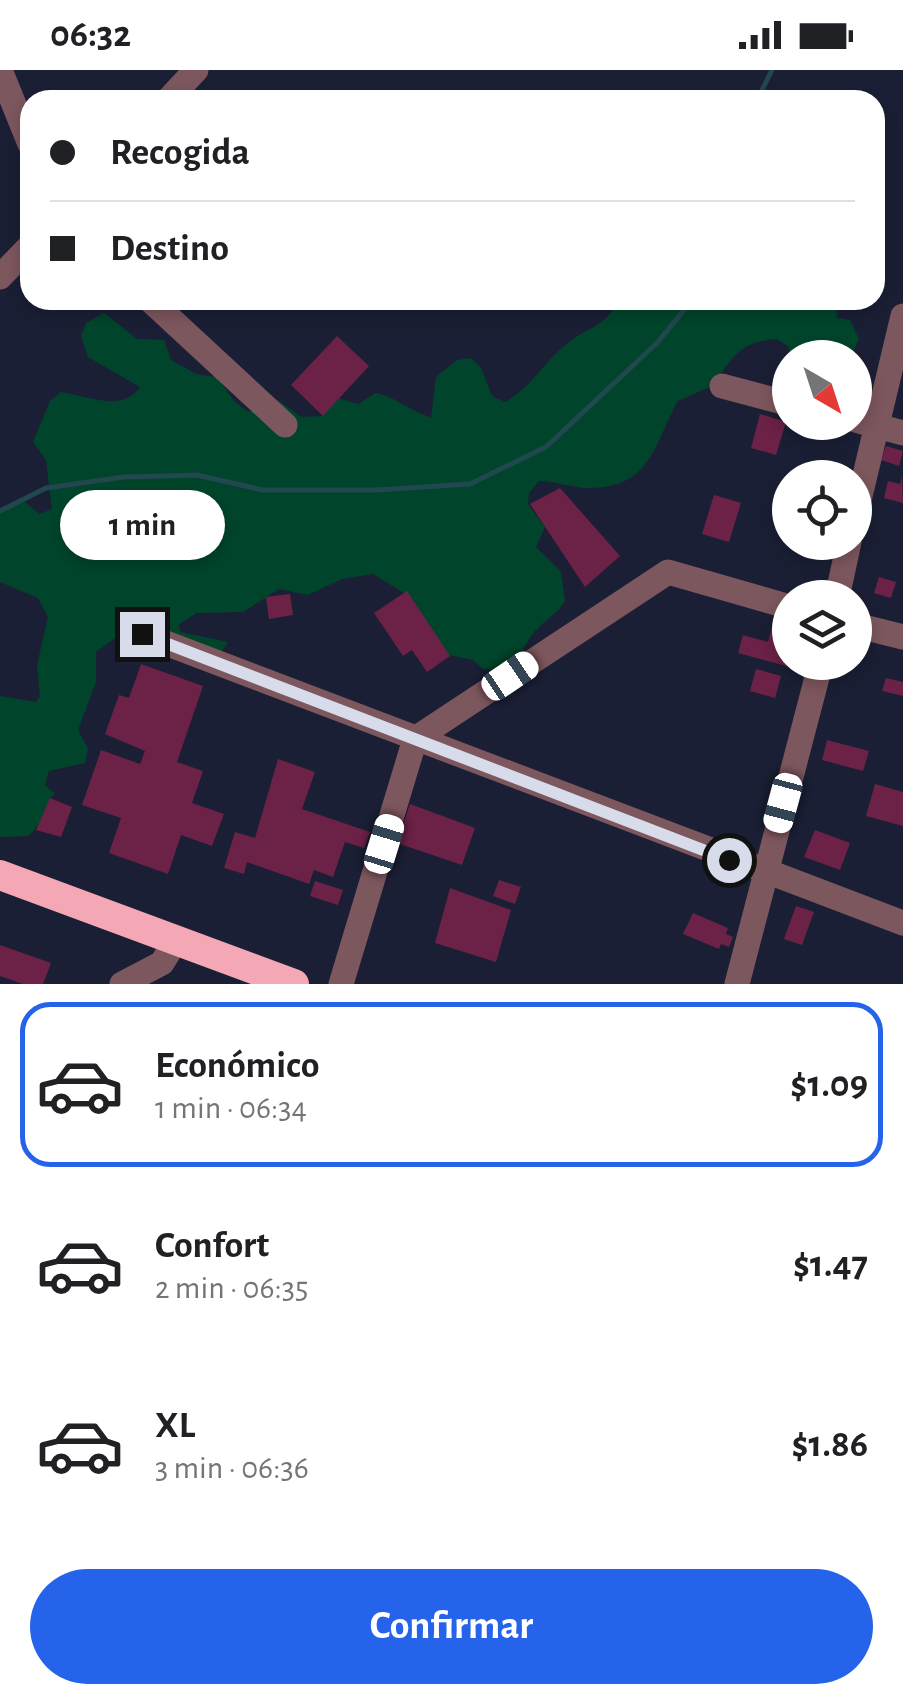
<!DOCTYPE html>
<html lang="es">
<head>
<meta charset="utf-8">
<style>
  body { margin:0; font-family:"Alegreya Sans",sans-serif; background:#f6f6f6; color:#202124; height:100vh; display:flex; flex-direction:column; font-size:38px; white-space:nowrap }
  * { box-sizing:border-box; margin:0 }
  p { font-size:32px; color:#757577 }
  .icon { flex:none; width:55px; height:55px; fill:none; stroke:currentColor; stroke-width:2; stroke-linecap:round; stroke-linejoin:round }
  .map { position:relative; height:914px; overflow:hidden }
  .details { display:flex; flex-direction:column; background:#fff; flex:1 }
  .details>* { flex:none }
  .hud { position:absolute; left:20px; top:20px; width:865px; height:220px; border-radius:30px; box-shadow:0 5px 15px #0003; display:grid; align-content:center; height:220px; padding:0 30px; background:#fff }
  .needle { width:65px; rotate:141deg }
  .tools { position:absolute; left:772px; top:270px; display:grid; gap:20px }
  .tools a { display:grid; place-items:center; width:100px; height:100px; border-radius:50%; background:#fff; box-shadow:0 5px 15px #0003; font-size:50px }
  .end { position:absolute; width:45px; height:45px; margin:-22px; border:12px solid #d8dcea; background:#111; box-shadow:0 0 0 5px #111 }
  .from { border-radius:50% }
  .bubble { position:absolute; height:70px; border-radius:35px; background:#fff; box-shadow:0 5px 15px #0003; font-size:32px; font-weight:700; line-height:70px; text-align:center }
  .car { position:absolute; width:30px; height:60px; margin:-30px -15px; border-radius:12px; box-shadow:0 0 8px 2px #0007; background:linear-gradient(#fff 24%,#345 0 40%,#fff 0 76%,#345 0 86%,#fff 0) }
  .hud b { display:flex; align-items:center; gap:35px; height:95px; font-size:38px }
  .hud b+b { border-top:2px solid #e0e0e0 }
  .hud i { width:25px; height:25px; background:#202124 }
  ul { padding:18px 0 0; list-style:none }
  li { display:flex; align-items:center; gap:30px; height:165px; margin:0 20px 15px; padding:0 10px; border:5px solid transparent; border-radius:30px }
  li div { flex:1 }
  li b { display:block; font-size:38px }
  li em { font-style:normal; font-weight:700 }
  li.on { border-color:#2563eb }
  li>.icon { width:90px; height:90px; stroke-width:1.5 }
  .primary-button { display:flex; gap:20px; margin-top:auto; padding:20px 30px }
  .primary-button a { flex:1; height:115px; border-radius:60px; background:#2563eb; color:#fff; font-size:40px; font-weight:700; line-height:115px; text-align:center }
  .status { display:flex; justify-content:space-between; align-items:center; height:70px; padding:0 50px; background:#fff; direction:ltr }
  .status svg { height:28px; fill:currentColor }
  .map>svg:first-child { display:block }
  .green { fill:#00452b }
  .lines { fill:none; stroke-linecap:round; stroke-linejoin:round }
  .stream { stroke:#21474f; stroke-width:5 }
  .building { fill:#6c2146 }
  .minor { stroke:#7d575e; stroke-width:25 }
  .highway { stroke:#f4a8b5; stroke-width:30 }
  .route { stroke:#d8dcea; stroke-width:12 }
</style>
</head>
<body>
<div class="status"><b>06:32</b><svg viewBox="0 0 49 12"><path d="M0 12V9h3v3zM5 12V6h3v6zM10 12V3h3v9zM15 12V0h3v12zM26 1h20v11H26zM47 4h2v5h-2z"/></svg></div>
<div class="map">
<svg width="903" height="914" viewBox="0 0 903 914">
  <rect width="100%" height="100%" fill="#1b1f35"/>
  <path class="green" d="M620 230H836L837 248 850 250 859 269 851 287 790 288V294L789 277 777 269C737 271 732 290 712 316L678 331C652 377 652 419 585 418 570 417 555 411 539 411L529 423 528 434 545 457 536 477 561 502 565 531C558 543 545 550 536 560 516 582 527 601 483 599L473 590 445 584 412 528 373 504 342 509 308 525 279 519 243 542 197 543 178 555 181 562 228 572 220 584 137 552 96 582V612L78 660 88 679 85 693 49 701 45 715 55 724 50 728 47 744 29 766 0 767V626L36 632 40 626 37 595 48 547 38 528 0 512V441L23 431 40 444 52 439 46 390 33 372 50 331 61 322C87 326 123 343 140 317L88 287 81 266 86 253 104 243 137 269 164 270 171 290 196 304 217 307 234 331 248 342 278 330 301 347 323 346 338 328 358 334 376 323C395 327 411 341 431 348L436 307 457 290 471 288 481 298 492 326 505 332C530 319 541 296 562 278 587 255 600 262 620 230Z"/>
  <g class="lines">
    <path class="stream" d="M757 30 772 0
      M0 441 46 418 124 407 197 405 263 420H377L470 414 546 377 658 272 692 230"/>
  </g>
  <path class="building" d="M337 266 369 296 323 346 291 315Z
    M760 344 786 352 776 385 751 378Z
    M886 376 903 381 899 396 881 390Z
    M902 407 903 433 884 428 888 411 900 414Z
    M560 418 620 486 585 517 530 434Z
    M714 425 741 433 729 472 702 464Z
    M879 507 896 512 891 528 874 523Z
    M407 521 450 586 427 602 412 580 403 586 374 543Z
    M290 524 293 545 269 549 266 527Z
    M772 557 789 562 786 574 790 575V592H807L805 601 738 583 743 565 768 572Z
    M141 594 203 616 177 692 203 701 192 733 224 744 212 776 181 765 168 804 109 783 121 748 82 735 101 680 140 694 145 681 105 664 119 625 129 628Z
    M756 599 781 606 775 628 750 621Z
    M886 608 903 612V626L882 621Z
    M827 670 869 681 863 701 822 690Z
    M278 689 315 702 302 739 370 762 364 778 345 772 333 807 314 800 309 814 247 792 244 804 224 798 235 762 255 768Z
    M875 714 903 722V756L866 746Z
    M50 728 72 737 61 767 36 760Z
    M410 734 475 758 462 795 397 773Z
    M815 760 850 773 840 800 804 787Z
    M499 810 521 817 515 834 493 826Z
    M315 811 343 820 338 835 310 826Z
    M450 818 511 840 496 892 435 873Z
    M796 836 814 842 802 875 784 869Z
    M693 843 728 858 726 864 733 867 729 877 721 874 719 879 683 864Z
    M0 875 51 893 43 914H23L0 906Z"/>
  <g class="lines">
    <path class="minor" d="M0 0 30 74
      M168 30 196 0
      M0 207 30 176
      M150 230 285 355
      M722 316 790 334
      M855 350 903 363
      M855 447 903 246
      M837 528 849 472
      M855 555 903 567
      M142 564 903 853
      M122 914 162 893 176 870
      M341 914 415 669 668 502 790 537
      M737 914 821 592"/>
    <path class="highway" d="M0 805 294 914"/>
  </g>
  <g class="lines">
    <path class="route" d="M142 564 729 790"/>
  </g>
</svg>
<div class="tools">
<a><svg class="needle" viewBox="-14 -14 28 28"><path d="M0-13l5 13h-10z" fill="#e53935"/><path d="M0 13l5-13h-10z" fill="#757577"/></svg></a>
<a><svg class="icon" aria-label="locate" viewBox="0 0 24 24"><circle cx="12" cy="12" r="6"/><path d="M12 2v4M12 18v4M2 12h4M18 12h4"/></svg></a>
<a><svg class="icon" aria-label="layers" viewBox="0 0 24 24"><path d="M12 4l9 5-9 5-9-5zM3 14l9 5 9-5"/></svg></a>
</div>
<i class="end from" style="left:729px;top:790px"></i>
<i class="end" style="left:142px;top:564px"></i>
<div class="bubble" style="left:60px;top:420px;width:165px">1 min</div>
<i class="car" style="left:510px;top:606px;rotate:56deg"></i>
<i class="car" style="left:783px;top:733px;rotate:195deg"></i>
<i class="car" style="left:384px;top:774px;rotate:17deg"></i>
<div class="hud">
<b><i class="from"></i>Recogida</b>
<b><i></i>Destino</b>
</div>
</div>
<section class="details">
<ul>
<li class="on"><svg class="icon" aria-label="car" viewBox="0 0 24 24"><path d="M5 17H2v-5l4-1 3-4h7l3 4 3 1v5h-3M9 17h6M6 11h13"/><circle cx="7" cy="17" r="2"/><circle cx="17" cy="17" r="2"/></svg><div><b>Económico</b><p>1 min · 06:34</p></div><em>$1.09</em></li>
<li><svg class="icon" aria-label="car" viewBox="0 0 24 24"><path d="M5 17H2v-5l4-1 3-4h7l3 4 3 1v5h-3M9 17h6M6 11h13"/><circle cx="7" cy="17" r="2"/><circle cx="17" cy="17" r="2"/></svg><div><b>Confort</b><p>2 min · 06:35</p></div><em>$1.47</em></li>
<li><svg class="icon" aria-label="car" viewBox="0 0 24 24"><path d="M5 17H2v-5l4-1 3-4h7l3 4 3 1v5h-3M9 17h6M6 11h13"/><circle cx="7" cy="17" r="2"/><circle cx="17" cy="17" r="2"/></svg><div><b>XL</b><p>3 min · 06:36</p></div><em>$1.86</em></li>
</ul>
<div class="primary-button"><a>Confirmar</a></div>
</section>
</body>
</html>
